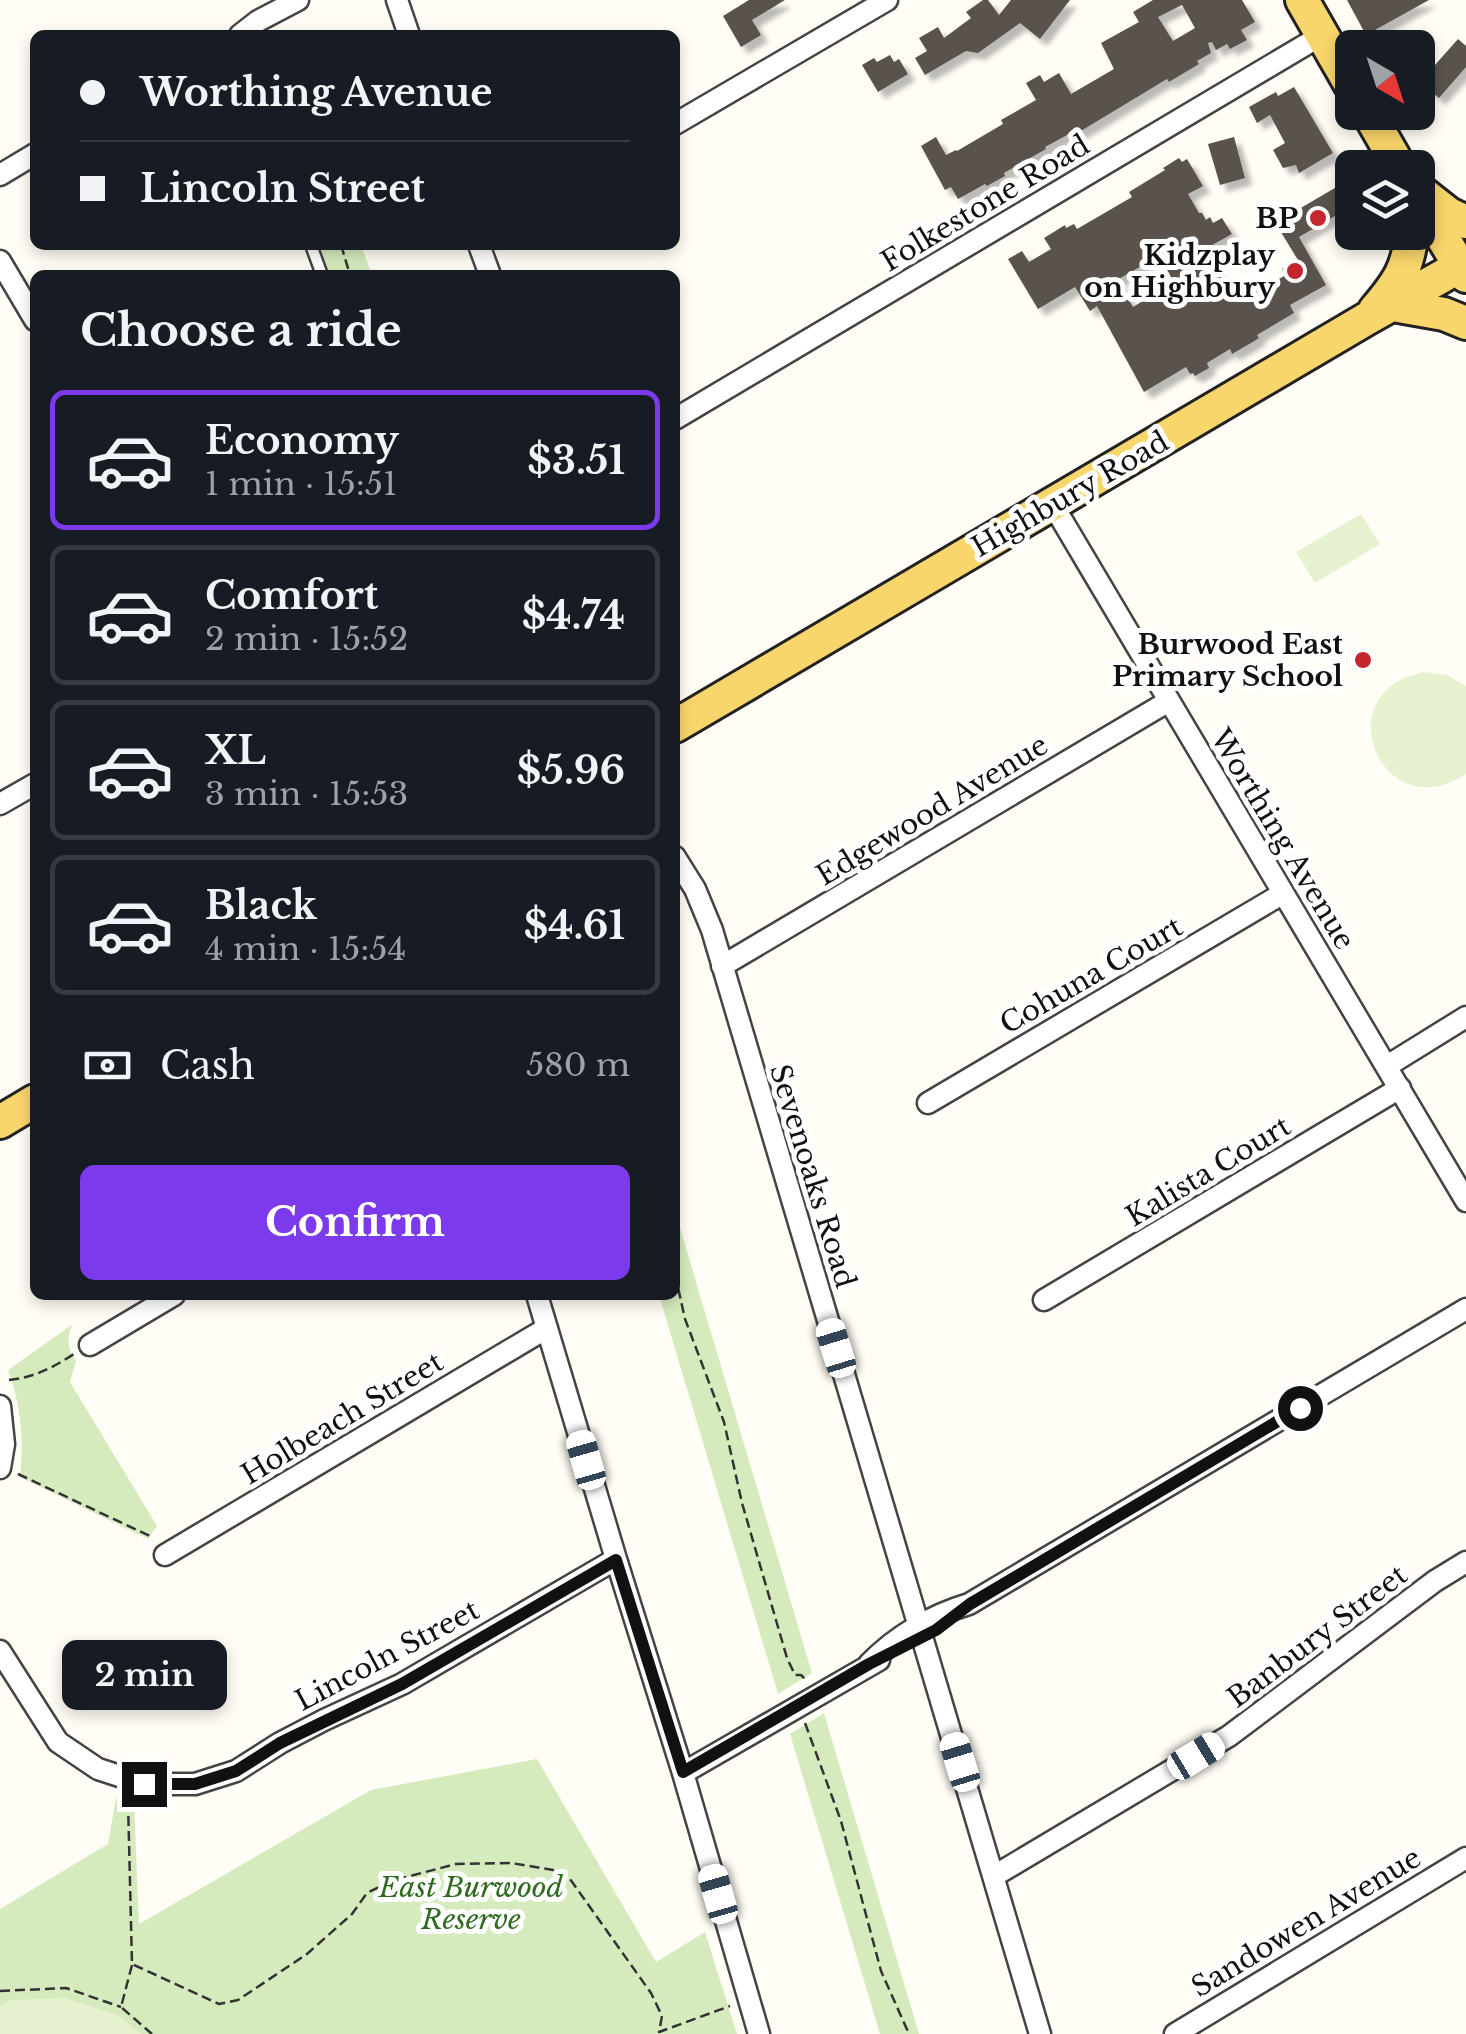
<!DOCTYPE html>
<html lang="en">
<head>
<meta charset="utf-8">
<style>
  body { margin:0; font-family:"Libre Baskerville",serif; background:#242831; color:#f1f3f6; height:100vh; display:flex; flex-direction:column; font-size:38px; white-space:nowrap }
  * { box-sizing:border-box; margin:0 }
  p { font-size:32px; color:#9ea1a6 }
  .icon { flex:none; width:55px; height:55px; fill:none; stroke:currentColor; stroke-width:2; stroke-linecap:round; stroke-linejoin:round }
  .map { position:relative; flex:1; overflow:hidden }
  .details { position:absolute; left:30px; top:270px; width:650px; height:1030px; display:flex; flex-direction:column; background:#171b24; border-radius:15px; box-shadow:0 5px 15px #0003 }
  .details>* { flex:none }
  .hud { position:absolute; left:30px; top:30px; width:650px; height:220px; border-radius:15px; box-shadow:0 5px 15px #0003; display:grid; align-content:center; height:220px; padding:0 50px; background:#171b24 }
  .needle { width:65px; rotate:141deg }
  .fabs { position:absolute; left:1335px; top:30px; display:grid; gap:20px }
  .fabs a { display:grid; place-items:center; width:100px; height:100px; border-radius:15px; background:#171b24; box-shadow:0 5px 15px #0003; font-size:50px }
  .end { position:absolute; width:45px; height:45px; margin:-22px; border:12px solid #111; background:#fff; box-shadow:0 0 0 5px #fff }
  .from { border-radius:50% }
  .bubble { position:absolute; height:70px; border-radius:15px; background:#171b24; box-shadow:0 5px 15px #0003; font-size:32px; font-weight:800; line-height:70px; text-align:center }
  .car { position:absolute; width:30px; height:60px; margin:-30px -15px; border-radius:12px; box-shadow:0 0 8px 2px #0007; background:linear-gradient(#fff 24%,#345 0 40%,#fff 0 76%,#345 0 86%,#fff 0) }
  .hud b { display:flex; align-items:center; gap:35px; height:95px; font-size:38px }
  .hud b+b { border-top:2px solid #363941 }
  .hud i { width:25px; height:25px; background:#f1f3f6 }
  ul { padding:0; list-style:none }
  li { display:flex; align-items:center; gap:30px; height:140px; margin:0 20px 15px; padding:0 30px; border:5px solid #363941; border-radius:15px }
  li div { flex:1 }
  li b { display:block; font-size:38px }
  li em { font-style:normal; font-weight:800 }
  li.on { border-color:#7c3aed }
  li>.icon { width:90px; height:90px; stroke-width:1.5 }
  h2 { padding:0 50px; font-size:45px; line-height:120px }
  .pay { display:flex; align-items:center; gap:25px; height:110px; padding:0 50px; font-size:38px }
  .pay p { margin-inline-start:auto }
  .action { display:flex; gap:20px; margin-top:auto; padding:20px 50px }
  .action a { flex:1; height:115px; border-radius:15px; background:#7c3aed; color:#fff; font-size:40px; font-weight:800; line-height:115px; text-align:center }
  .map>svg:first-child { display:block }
  .green { fill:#d5ebbd }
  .pitch { fill:#e6f2cf }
  .building { fill:#5a524d; fill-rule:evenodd; filter:url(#shadow) }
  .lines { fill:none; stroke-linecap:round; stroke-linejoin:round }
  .lane-casing { stroke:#444; stroke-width:15 }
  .street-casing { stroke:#444; stroke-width:25 }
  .primary-casing { stroke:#222; stroke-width:38 }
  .path { stroke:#333; stroke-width:2.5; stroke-dasharray:10 5; stroke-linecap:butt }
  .lane { stroke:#fff; stroke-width:10 }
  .street { stroke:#fff; stroke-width:20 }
  .primary { stroke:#f9d66b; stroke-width:32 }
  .route { stroke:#111; stroke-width:12 }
  .poi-dot { fill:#c4262e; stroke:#fff; stroke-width:4 }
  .labels { text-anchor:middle; stroke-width:10; stroke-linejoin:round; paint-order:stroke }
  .street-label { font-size:28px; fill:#111; stroke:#fff }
  .poi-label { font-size:28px; font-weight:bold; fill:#111; stroke:#fff; text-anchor:end }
  .park-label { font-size:28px; font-style:italic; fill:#2f6b1f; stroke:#fff }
</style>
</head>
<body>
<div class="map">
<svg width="1466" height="2034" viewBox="0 0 1466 2034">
  <defs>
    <filter id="shadow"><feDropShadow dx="7" dy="7" stdDeviation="2.5" flood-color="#0004"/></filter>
  </defs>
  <rect width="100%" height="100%" fill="#fffdf5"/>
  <path class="green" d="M319 245H361L372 275H330Z
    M675 1211 812 1673 778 1694 659 1295H675Z
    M73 1324C66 1337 67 1349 76 1361L70 1382 157 1526 148 1539 20 1477C24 1439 21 1405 8 1370Z
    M824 1713 919 2034H880L790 1734Z
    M537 1759 656 1962 705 1932 737 2034H0V1909L108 1844 116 1798 134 1804 139 1924 371 1790Z"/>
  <path class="pitch" d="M1361 514 1380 544 1315 583 1296 552Z
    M1423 672 1447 675 1466 686V774C1389 825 1335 715 1400 680 1407 676 1416 675 1423 672Z
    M65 1998 115 2014 142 2034H0V2005L10 2000Z"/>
  <path class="building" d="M749 0H785L752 20 761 35 741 47 723 16Z
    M983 0H988L999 15 1011 0H1070L1040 39 1020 23 978 53 966 51 925 75 915 58 927 51 919 38 938 27 944 38 971 18 966 12Z
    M1153 0H1242L1255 22 1241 30 1247 40 1230 49 1227 44 1216 50 1212 42 1208 43 1211 53 1197 61 1199 64 1169 82 1167 79 1071 137 1069 134 1045 147 1046 149 1004 173 1005 176 987 186 985 184 958 199 951 187 945 190 921 146 936 137 946 155 956 150 957 151 1003 124 1001 120 1036 100 1026 83 1040 75 1044 82 1059 73 1071 94 1114 69 1101 43 1139 22 1133 12ZM1182 5 1195 28 1173 41 1158 17Z
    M1347 0H1429L1366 35Z
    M1458 39 1466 46V67L1439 98 1420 82Z
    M890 55 894 62 899 59 908 74 878 92 862 65 874 58 877 62Z
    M1294 87 1333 153 1299 173 1296 165 1283 168 1273 150 1285 143 1270 115 1257 123 1249 107 1276 92 1278 96Z
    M1234 137 1245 178 1220 185 1208 144Z
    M1179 158 1182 162 1187 159 1203 186 1188 194 1199 213H1202L1206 220 1210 217 1213 223 1222 218 1232 234 1205 249 1229 291 1234 288 1241 300 1286 275 1282 269 1298 260 1273 219 1285 212 1287 216 1352 178V206L1299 237 1326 285 1290 305 1294 313 1257 335 1259 338 1251 343 1232 354 1230 349 1207 363 1209 368 1195 376 1193 373 1190 374 1186 367 1144 392 1097 306 1090 311 1075 287 1038 309 1008 259 1022 251 1029 262 1051 249 1044 238 1065 225 1066 228 1074 224 1077 229 1132 197 1129 192 1165 170 1163 168ZM1159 256 1174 282 1133 307 1117 280Z"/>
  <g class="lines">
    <g class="lane-casing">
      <path id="lane" d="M311 245 322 275"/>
    </g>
    <g class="street-casing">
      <path id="street" d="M397 0 409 35
        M240 35 258 21 298 0
        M675 124 887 0
        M0 175 35 154
        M479 245 490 275
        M0 261 35 320
        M675 419 1322 35
        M1053 505 1466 1201
        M0 804 35 784
        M675 857 695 889 712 930 1040 2034
        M722 966 1169 701
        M1387 1066 1466 1017
        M928 1103 1282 894
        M537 1295 616 1559 683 1773 759 2034
        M1044 1300 1400 1088
        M90 1345 174 1295
        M0 1406 4 1444 0 1468
        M165 1555 547 1328
        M0 1651 58 1742 98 1769 144 1784H195L236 1771 280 1743 324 1720 402 1684 616 1559
        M869 1664C896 1636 932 1615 969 1604L1466 1309
        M683 1773 879 1660
        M994 1876 1229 1736 1435 1581 1466 1562
        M1175 2034 1466 1858"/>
    </g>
    <g class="primary-casing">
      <path id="primary" d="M1302 0 1352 87
        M1368 112 1400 168
        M1421 192 1449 214 1466 222
        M1418 197 1466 276
        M1393 305 1444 314 1466 323
        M1375 310C1398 283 1408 269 1412 232
        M675 726 1368 318 1466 263
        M0 1122 35 1101"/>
    </g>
    <path class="path" d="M341 245 350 275
      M675 1274 685 1319 724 1422 742 1503 787 1658 795 1675H801L805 1679
      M9 1380C35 1377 52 1368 74 1354
      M18 1474 152 1537
      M805 1723 841 1821 881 1971 909 2034
      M128 1801 132 1964 219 2004 238 2000 307 1954 352 1914 367 1893 391 1881 456 1864 511 1863 565 1872 651 1993 662 2016 659 2032 730 2006
      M132 1965 121 2007 152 2034
      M0 1991 66 1988 121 2007"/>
    <use href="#lane" class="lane"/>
    <use href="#street" class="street"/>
    <use href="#primary" class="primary"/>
  </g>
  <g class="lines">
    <path class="route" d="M144 1784H195L236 1771 280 1743 402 1684 616 1560 683 1772 869 1664 936 1630 970 1604 1300 1408"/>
  </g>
  <g class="poi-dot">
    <circle cx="1318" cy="218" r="10"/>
    <circle cx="1295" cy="271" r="10"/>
    <circle cx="1363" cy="660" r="10"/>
  </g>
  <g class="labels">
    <g class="street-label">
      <text transform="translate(985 203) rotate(-31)" y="10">Folkestone Road</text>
      <text transform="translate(1070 494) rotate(-30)" y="10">Highbury Road</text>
      <text transform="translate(932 810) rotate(-31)" y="10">Edgewood Avenue</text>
      <text transform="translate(1283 839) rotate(59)" y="10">Worthing Avenue</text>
      <text transform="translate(1091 975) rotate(-30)" y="10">Cohuna Court</text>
      <text transform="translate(1208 1171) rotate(-31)" y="10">Kalista Court</text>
      <text transform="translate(813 1176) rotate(73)" y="10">Sevenoaks Road</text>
      <text transform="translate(342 1418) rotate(-31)" y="10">Holbeach Street</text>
      <text transform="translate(1317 1636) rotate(-37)" y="10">Banbury Street</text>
      <text transform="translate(387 1655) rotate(-28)" y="10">Lincoln Street</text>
      <text transform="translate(1306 1922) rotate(-31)" y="10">Sandowen Avenue</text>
    </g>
    <g class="poi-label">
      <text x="1298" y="228">BP</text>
      <text x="1275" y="265">Kidzplay<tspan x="1275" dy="32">on Highbury</tspan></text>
      <text x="1343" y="654">Burwood East<tspan x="1343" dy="32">Primary School</tspan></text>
    </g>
    <g class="park-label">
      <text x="471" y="1897">East Burwood<tspan x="471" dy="32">Reserve</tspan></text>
    </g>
  </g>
</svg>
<div class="fabs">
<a><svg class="needle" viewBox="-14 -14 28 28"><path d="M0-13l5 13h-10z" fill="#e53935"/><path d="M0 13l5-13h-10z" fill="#9ea1a6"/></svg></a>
<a><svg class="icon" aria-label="layers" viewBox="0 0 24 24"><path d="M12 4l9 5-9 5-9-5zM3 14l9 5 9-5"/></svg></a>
</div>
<i class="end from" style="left:1300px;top:1408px"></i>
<i class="end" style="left:144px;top:1784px"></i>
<div class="bubble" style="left:62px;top:1640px;width:165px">2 min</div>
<i class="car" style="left:836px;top:1348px;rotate:343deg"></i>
<i class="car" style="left:586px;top:1460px;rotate:344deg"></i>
<i class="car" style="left:1196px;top:1756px;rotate:59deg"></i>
<i class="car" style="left:960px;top:1762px;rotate:343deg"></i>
<i class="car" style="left:718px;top:1894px;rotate:344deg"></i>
<div class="hud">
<b><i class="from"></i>Worthing Avenue</b>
<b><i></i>Lincoln Street</b>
</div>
<section class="details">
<h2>Choose a ride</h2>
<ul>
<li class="on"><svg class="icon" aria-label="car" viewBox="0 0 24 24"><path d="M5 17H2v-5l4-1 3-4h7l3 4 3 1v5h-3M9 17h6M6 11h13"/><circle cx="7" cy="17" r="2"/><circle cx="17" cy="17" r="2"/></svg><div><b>Economy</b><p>1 min · 15:51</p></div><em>$3.51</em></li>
<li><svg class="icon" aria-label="car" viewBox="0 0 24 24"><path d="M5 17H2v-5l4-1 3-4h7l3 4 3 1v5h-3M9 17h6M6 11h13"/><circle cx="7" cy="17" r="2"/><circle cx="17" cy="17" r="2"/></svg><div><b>Comfort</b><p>2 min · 15:52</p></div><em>$4.74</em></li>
<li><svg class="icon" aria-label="car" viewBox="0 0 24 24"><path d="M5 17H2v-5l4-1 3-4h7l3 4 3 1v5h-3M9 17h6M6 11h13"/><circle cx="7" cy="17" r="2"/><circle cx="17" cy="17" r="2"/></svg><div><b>XL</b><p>3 min · 15:53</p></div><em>$5.96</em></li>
<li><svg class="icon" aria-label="car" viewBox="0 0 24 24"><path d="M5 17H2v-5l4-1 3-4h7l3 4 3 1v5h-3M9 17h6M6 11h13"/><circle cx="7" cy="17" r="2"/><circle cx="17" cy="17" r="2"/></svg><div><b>Black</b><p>4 min · 15:54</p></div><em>$4.61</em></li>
</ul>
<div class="pay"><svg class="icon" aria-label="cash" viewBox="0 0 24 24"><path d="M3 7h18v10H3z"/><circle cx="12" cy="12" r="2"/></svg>Cash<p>580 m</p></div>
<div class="action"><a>Confirm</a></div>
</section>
</div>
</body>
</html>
